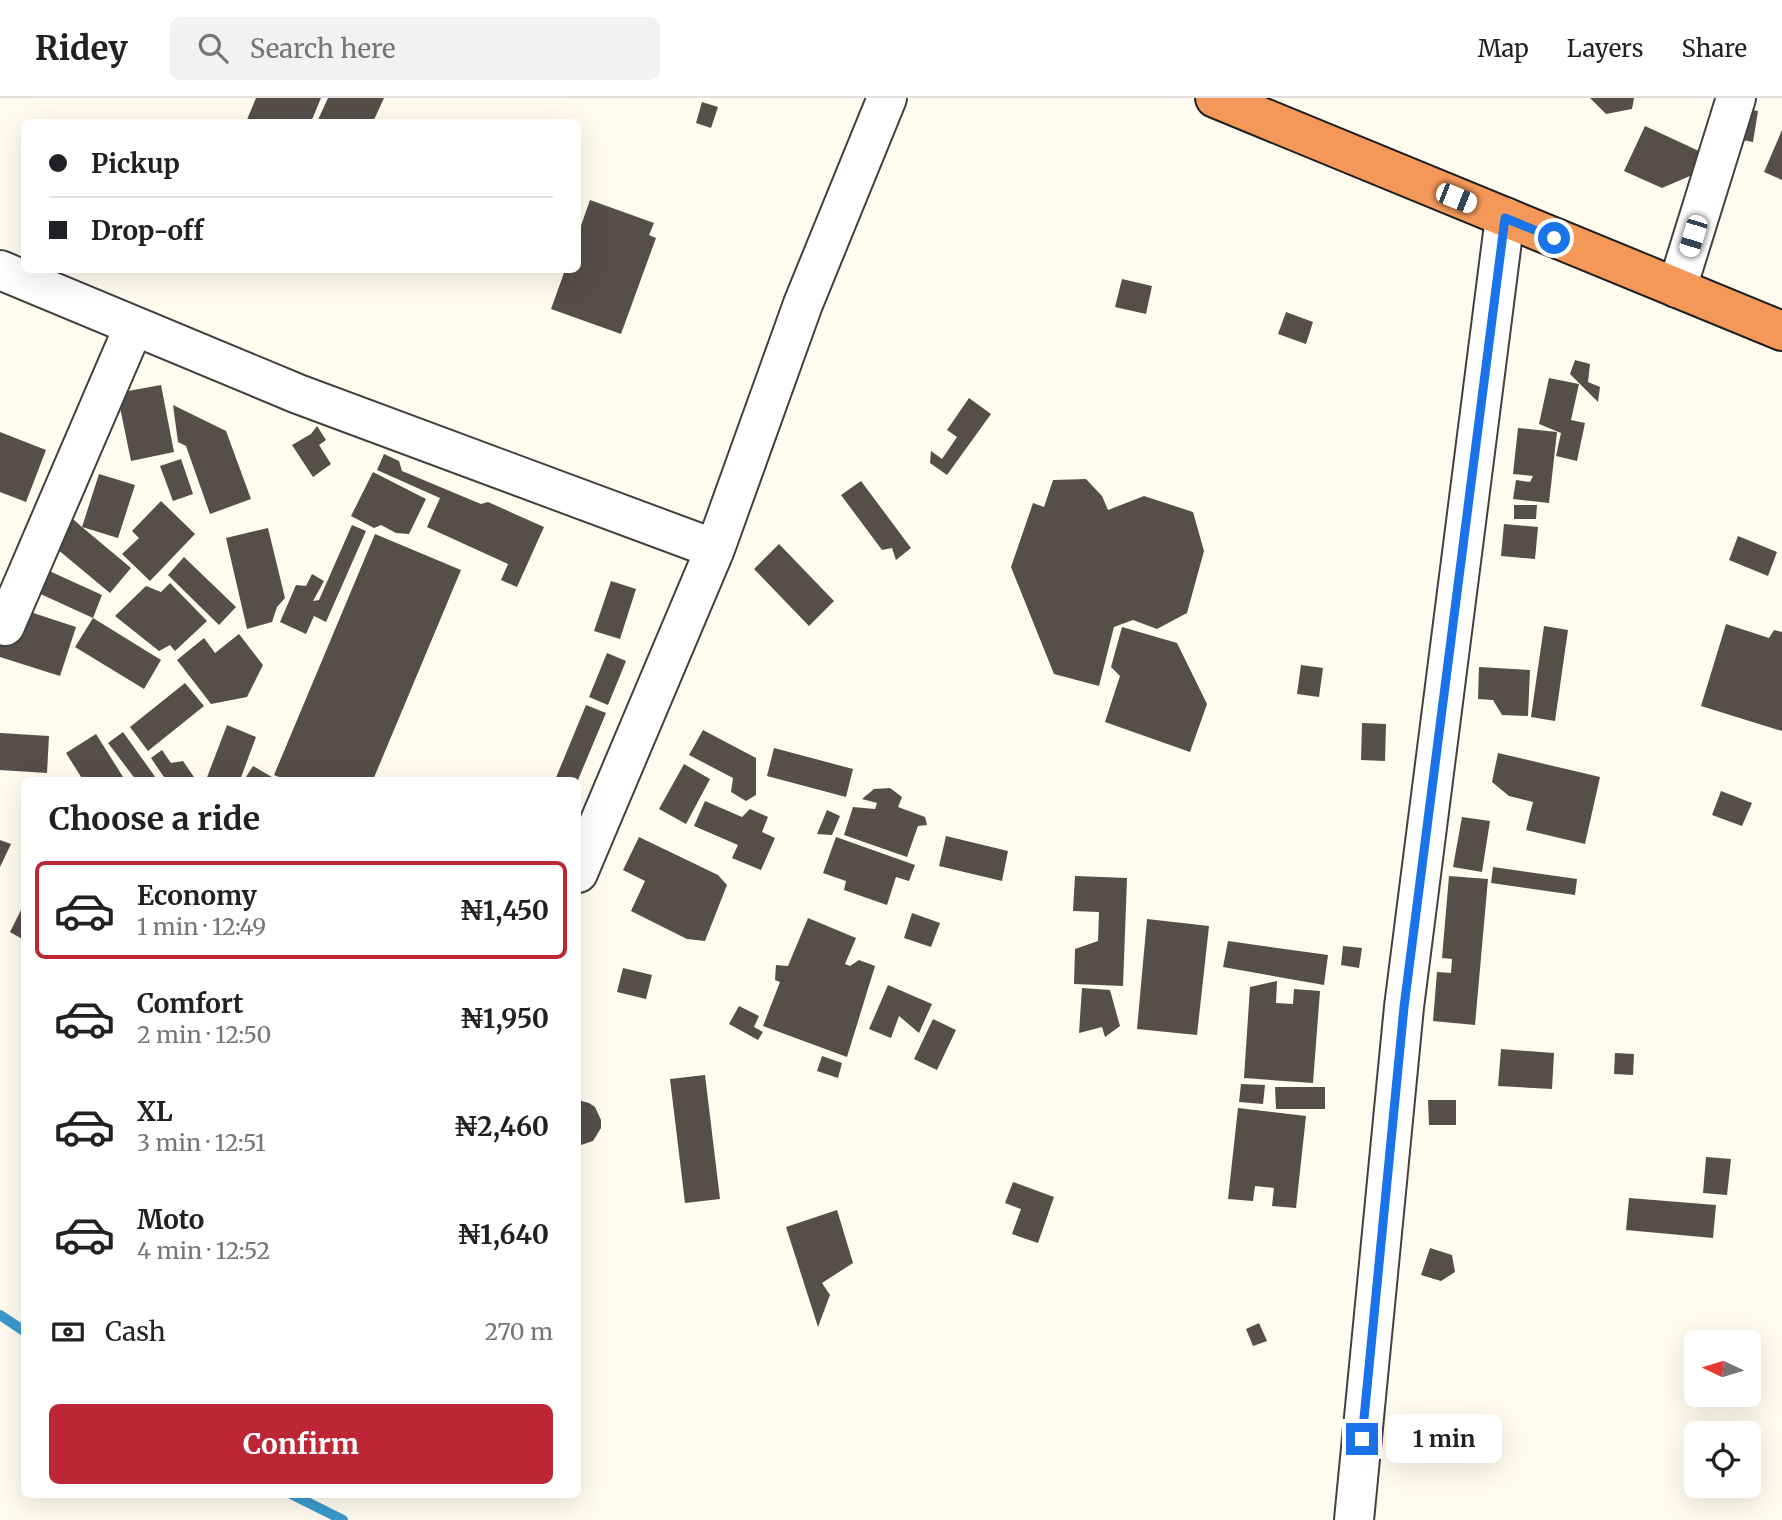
<!DOCTYPE html>
<html lang="en">
<head>
<meta charset="utf-8">
<style>
  body { margin:0; font-family:Merriweather,serif; background:#f2f2f2; color:#202124; height:100vh; display:flex; flex-direction:column; font-size:26px; white-space:nowrap }
  * { box-sizing:border-box; margin:0 }
  p { font-size:23px; color:#757577 }
  .icon { flex:none; width:38px; height:38px; fill:none; stroke:currentColor; stroke-width:2; stroke-linecap:round; stroke-linejoin:round }
  .map { position:relative; flex:1; overflow:hidden }
  .drawer { position:absolute; left:21px; top:679px; width:560px; height:721px; display:flex; flex-direction:column; background:#fff; border-radius:10px; box-shadow:0 7px 28px #0002 }
  .drawer>* { flex:none }
  .top-card { position:absolute; left:21px; top:21px; width:560px; height:154px; border-radius:10px; box-shadow:0 7px 28px #0002; display:grid; align-content:center; height:154px; padding:0 28px; background:#fff }
  .needle { width:46px; rotate:274deg }
  .fabs { position:absolute; left:1684px; top:1232px; display:grid; gap:14px }
  .fabs a { display:grid; place-items:center; width:77px; height:77px; border-radius:10px; background:#fff; box-shadow:0 7px 28px #0002; font-size:35px }
  .end { position:absolute; width:32px; height:32px; margin:-16px; border:9px solid #1a73e8; background:#fff; box-shadow:0 0 0 4px #fff }
  .from { border-radius:50% }
  .bubble { position:absolute; height:49px; border-radius:10px; background:#fff; box-shadow:0 7px 28px #0002; font-size:23px; font-weight:700; line-height:49px; text-align:center }
  .car { position:absolute; width:21px; height:42px; margin:-21px -10px; border-radius:9px; box-shadow:0 0 5px 2px #0007; background:linear-gradient(#fff 24%,#345 0 40%,#fff 0 76%,#345 0 86%,#fff 0) }
  .top-card b { display:flex; align-items:center; gap:24px; height:66px; font-size:26px }
  .top-card b+b { border-top:2px solid #e0e0e0 }
  .top-card i { width:18px; height:18px; background:#202124 }
  ul { padding:0; list-style:none }
  li { display:flex; align-items:center; gap:21px; height:98px; margin:0 14px 10px; padding:0 14px; border:4px solid transparent; border-radius:10px }
  li div { flex:1 }
  li b { display:block; font-size:26px }
  li em { font-style:normal; font-weight:700 }
  li.selected { border-color:#bd2634 }
  li>.icon { width:63px; height:63px; stroke-width:1.5 }
  h2 { padding:0 28px; font-size:32px; line-height:84px }
  .pay { display:flex; align-items:center; gap:18px; height:77px; padding:0 28px; font-size:26px }
  .pay p { margin-inline-start:auto }
  .action { display:flex; gap:14px; margin-top:auto; padding:14px 28px }
  .action a { flex:1; height:80px; border-radius:10px; background:#bd2634; color:#fff; font-size:28px; font-weight:700; line-height:80px; text-align:center }
  header { display:flex; align-items:center; gap:42px; box-sizing:border-box; height:98px; padding:0 35px; background:#fff; border-bottom:2px solid #e0e0e0 }
  header strong { font-size:33px }
  nav { display:flex; gap:38px; margin-inline-start:auto; font-size:24px }
  .search { width:490px; height:63px; background:#f2f2f2; display:flex; align-items:center; gap:18px; box-sizing:border-box; padding:0 24px; border-radius:10px; color:#757577; font-size:26px }
  .map>svg:first-child { display:block }
  .lines { fill:none; stroke-linecap:round; stroke-linejoin:round }
  .stream { stroke:#3b99cc; stroke-width:10 }
  .building { fill:#564e4a }
  .minor-casing { stroke:#414141; stroke-width:42 }
  .highway-casing { stroke:#1f1f1f; stroke-width:42 }
  .minor { stroke:#fff; stroke-width:38 }
  .highway { stroke:#f39858; stroke-width:38 }
  .route { stroke:#1a73e8; stroke-width:9 }
</style>
</head>
<body>
<header>
<strong>Ridey</strong>
<div class="search"><svg class="icon" aria-label="search" viewBox="0 0 24 24"><circle cx="10" cy="10" r="6"/><path d="M15 15l6 6"/></svg>Search here</div>
<nav><a>Map</a><a>Layers</a><a>Share</a></nav>
</header>
<div class="map">
<svg width="1782" height="1422" viewBox="0 0 1782 1422">
  <rect width="100%" height="100%" fill="#fffbee"/>
  <g class="lines">
    <path class="stream" d="M0 1217 24 1233
      M291 1396 343 1422"/>
  </g>
  <path class="building" d="M256 0H321L311 24H246Z
    M328 0H384L373 24H317Z
    M1590 0H1634L1632 11 1606 16Z
    M702 4 718 9 711 30 696 25Z
    M1743 11 1758 13 1753 44 1737 41Z
    M1645 28 1699 53 1697 75 1662 90 1624 73Z
    M1782 32V82L1764 74Z
    M590 102 654 125 649 137 656 140 621 236 551 211 565 172H578V136Z
    M1122 181 1152 188 1146 216 1115 209Z
    M1286 214 1313 224 1306 246 1278 236Z
    M1575 262 1590 266 1588 284 1600 289 1598 304 1570 276Z
    M1549 280 1579 286 1571 322 1585 325 1577 363 1556 358 1561 335 1539 326Z
    M161 287 174 354 131 363 117 295Z
    M969 300 991 316 947 377 930 365 931 353 942 361 957 339 947 332Z
    M173 307 226 333 251 401 210 416 186 348 178 344Z
    M317 328 326 342 319 347 331 366 313 379 292 347 311 336Z
    M1518 330 1557 334 1549 405 1513 401 1516 382 1530 384 1533 378 1513 376Z
    M0 334 46 352 26 404 0 394Z
    M384 356 399 363 402 373 481 406 488 404 544 429 517 489 501 482 508 466 427 429 440 400 377 372Z
    M181 361 193 396 173 403 160 368Z
    M373 374 426 401 409 436 396 435 381 427 374 430 351 418Z
    M99 376 135 387 118 440 82 429 131 470 110 495 45 441 66 415 82 429Z
    M1086 381 1102 398 1108 412 1144 398 1193 414 1204 453 1187 515 1157 531 1133 522 1114 529 1099 588 1054 576 1011 469 1033 405 1044 409 1053 382Z
    M861 383 911 450 896 462 892 450 882 452 841 397Z
    M161 403 195 436 150 483 122 456 139 440 132 433Z
    M1514 407H1537L1536 421H1514Z
    M1504 426 1538 429 1535 461 1501 458Z
    M352 427 366 433 326 524 314 518 306 536 280 524 296 487 306 488 312 476 324 483 313 503 319 502Z
    M268 430 285 500 277 509 272 524 247 531 226 440Z
    M375 436 461 472 373 682H286L274 677Z
    M1738 438 1777 454 1768 478 1729 462Z
    M779 446 834 503 809 528 754 471Z
    M184 459 236 509 219 527 168 477Z
    M45 471 102 497 93 520 34 493Z
    M611 483 636 491 620 541 594 533Z
    M170 485 207 523 175 553 170 547 159 553 115 518 146 488 161 494Z
    M12 508 76 529 60 578 0 559V544Z
    M93 520 161 562 144 591 75 549Z
    M1726 526 1769 540 1774 532 1782 534V633L1701 608Z
    M1544 528 1568 532 1555 623 1531 619Z
    M1122 529 1177 545 1207 606 1190 654 1105 624 1120 578 1111 569Z
    M239 536 263 567 247 599 211 606 177 562 204 540 215 555Z
    M607 555 626 563 608 607 589 599Z
    M1301 567 1323 570 1319 599 1297 596Z
    M1479 569 1530 572 1528 618 1502 617 1493 602 1478 601Z
    M185 585 204 608 148 653 130 629Z
    M586 607 606 615 578 682H555Z
    M1362 625 1386 626 1385 663 1361 662Z
    M227 627 256 639 240 682H206Z
    M703 632 756 660V697L746 703 731 694 733 680 689 657Z
    M123 634 156 680 153 682H136L108 645Z
    M0 635 49 638 47 675 0 672Z
    M96 636 125 682H83L66 655Z
    M774 650 853 671 846 699 767 678Z
    M162 652 171 665 183 663 196 682H166L151 660Z
    M1498 655 1600 679 1585 746 1526 732 1533 704 1509 698 1492 684Z
    M684 666 710 681 686 726 659 711Z
    M253 668 277 682H244Z
    M890 690 902 699 898 709 925 719 927 727 918 728 907 759 844 737 853 709 875 711 877 705 862 701 874 691Z
    M1721 693 1752 705 1742 728 1712 717Z
    M705 703 742 719 750 711 768 719 762 734 775 740 761 772 732 760 738 747 694 728Z
    M827 712 840 718 832 737 817 736Z
    M1462 719 1490 723 1482 774 1453 769Z
    M946 738 1008 753 1002 783 939 768Z
    M639 739 718 777 727 787 705 843 687 841 631 813 645 783 623 772Z
    M836 739 915 767 909 783 896 779 887 807 844 792 846 783 823 775Z
    M0 742 11 746 0 769Z
    M1493 769 1577 781 1575 797 1491 785Z
    M1075 778 1127 780 1123 888 1074 886 1075 851 1098 843 1099 814 1073 813Z
    M1449 778 1488 781 1475 927 1433 923 1437 874 1451 875 1452 861 1442 860Z
    M24 806V842L10 834Z
    M912 815 940 825 931 849 904 840Z
    M808 820 856 840 845 866 850 868 859 862 875 868 847 959 763 928 780 884 775 882 776 867 788 868Z
    M1147 821 1209 828 1197 937 1137 931Z
    M1228 843 1328 857 1324 887 1223 869Z
    M1343 848 1362 850 1359 870 1341 867Z
    M623 870 652 877 646 901 617 894Z
    M1277 883 1276 905 1293 906 1294 891 1320 893 1313 985 1244 980 1250 889Z
    M888 887 932 906 919 935 899 918 891 940 869 931Z
    M1082 890 1110 892 1120 928 1105 939 1102 929 1079 935Z
    M739 908 759 918 754 929 763 934 758 942 729 926Z
    M933 921 956 932 937 972 914 961Z
    M1501 951 1554 955 1552 991 1498 988Z
    M1615 955 1634 956 1633 977 1614 976Z
    M822 958 842 965 838 980 817 973Z
    M705 977 720 1101 685 1105 670 981Z
    M1241 986 1265 987 1263 1006 1239 1004Z
    M1275 989H1325V1011H1276Z
    M578 1002 589 1005 595 1009 601 1022V1030L593 1043 578 1048Z
    M1428 1002H1456V1027H1429Z
    M1238 1010 1306 1018 1296 1110 1272 1108 1274 1090 1255 1088 1253 1103 1228 1101Z
    M1706 1059 1731 1061 1727 1097 1703 1095Z
    M1013 1084 1054 1099 1038 1145 1012 1136 1021 1111 1005 1105Z
    M1629 1100 1716 1107 1713 1140 1626 1132Z
    M837 1112 853 1165 822 1185 830 1197 818 1229 786 1129Z
    M1430 1150 1452 1157 1455 1174 1441 1183 1421 1177Z
    M1259 1225 1267 1243 1253 1248 1246 1231Z"/>
  <g class="lines">
    <g class="minor-casing">
      <path id="minor" d="M0 172 298 296 715 451
        M1677 190 1736 0
        M5 528 134 228
        M578 775 715 451 803 206 887 0
        M1354 1422 1404 909 1505 119"/>
    </g>
    <g class="highway-casing">
      <path id="highway" d="M1215 0 1782 233"/>
    </g>
    <use href="#minor" class="minor"/>
    <use href="#highway" class="highway"/>
  </g>
  <g class="lines">
    <path class="route" d="M1362 1341 1404 909 1505 120 1554 140"/>
  </g>
</svg>
<div class="fabs">
<a><svg class="needle" viewBox="-14 -14 28 28"><path d="M0-13l5 13h-10z" fill="#e53935"/><path d="M0 13l5-13h-10z" fill="#757577"/></svg></a>
<a><svg class="icon" aria-label="locate" viewBox="0 0 24 24"><circle cx="12" cy="12" r="6"/><path d="M12 2v4M12 18v4M2 12h4M18 12h4"/></svg></a>
</div>
<i class="end from" style="left:1554px;top:140px"></i>
<i class="end" style="left:1362px;top:1341px"></i>
<div class="bubble" style="left:1386px;top:1316px;width:116px">1 min</div>
<i class="car" style="left:1456px;top:100px;rotate:112deg"></i>
<i class="car" style="left:1693px;top:138px;rotate:197deg"></i>
<div class="top-card">
<b><i class="from"></i>Pickup</b>
<b><i></i>Drop-off</b>
</div>
<section class="drawer">
<h2>Choose a ride</h2>
<ul>
<li class="selected"><svg class="icon" aria-label="car" viewBox="0 0 24 24"><path d="M5 17H2v-5l4-1 3-4h7l3 4 3 1v5h-3M9 17h6M6 11h13"/><circle cx="7" cy="17" r="2"/><circle cx="17" cy="17" r="2"/></svg><div><b>Economy</b><p>1 min · 12:49</p></div><em>₦1,450</em></li>
<li><svg class="icon" aria-label="car" viewBox="0 0 24 24"><path d="M5 17H2v-5l4-1 3-4h7l3 4 3 1v5h-3M9 17h6M6 11h13"/><circle cx="7" cy="17" r="2"/><circle cx="17" cy="17" r="2"/></svg><div><b>Comfort</b><p>2 min · 12:50</p></div><em>₦1,950</em></li>
<li><svg class="icon" aria-label="car" viewBox="0 0 24 24"><path d="M5 17H2v-5l4-1 3-4h7l3 4 3 1v5h-3M9 17h6M6 11h13"/><circle cx="7" cy="17" r="2"/><circle cx="17" cy="17" r="2"/></svg><div><b>XL</b><p>3 min · 12:51</p></div><em>₦2,460</em></li>
<li><svg class="icon" aria-label="car" viewBox="0 0 24 24"><path d="M5 17H2v-5l4-1 3-4h7l3 4 3 1v5h-3M9 17h6M6 11h13"/><circle cx="7" cy="17" r="2"/><circle cx="17" cy="17" r="2"/></svg><div><b>Moto</b><p>4 min · 12:52</p></div><em>₦1,640</em></li>
</ul>
<div class="pay"><svg class="icon" aria-label="cash" viewBox="0 0 24 24"><path d="M3 7h18v10H3z"/><circle cx="12" cy="12" r="2"/></svg>Cash<p>270 m</p></div>
<div class="action"><a>Confirm</a></div>
</section>
</div>
</body>
</html>
